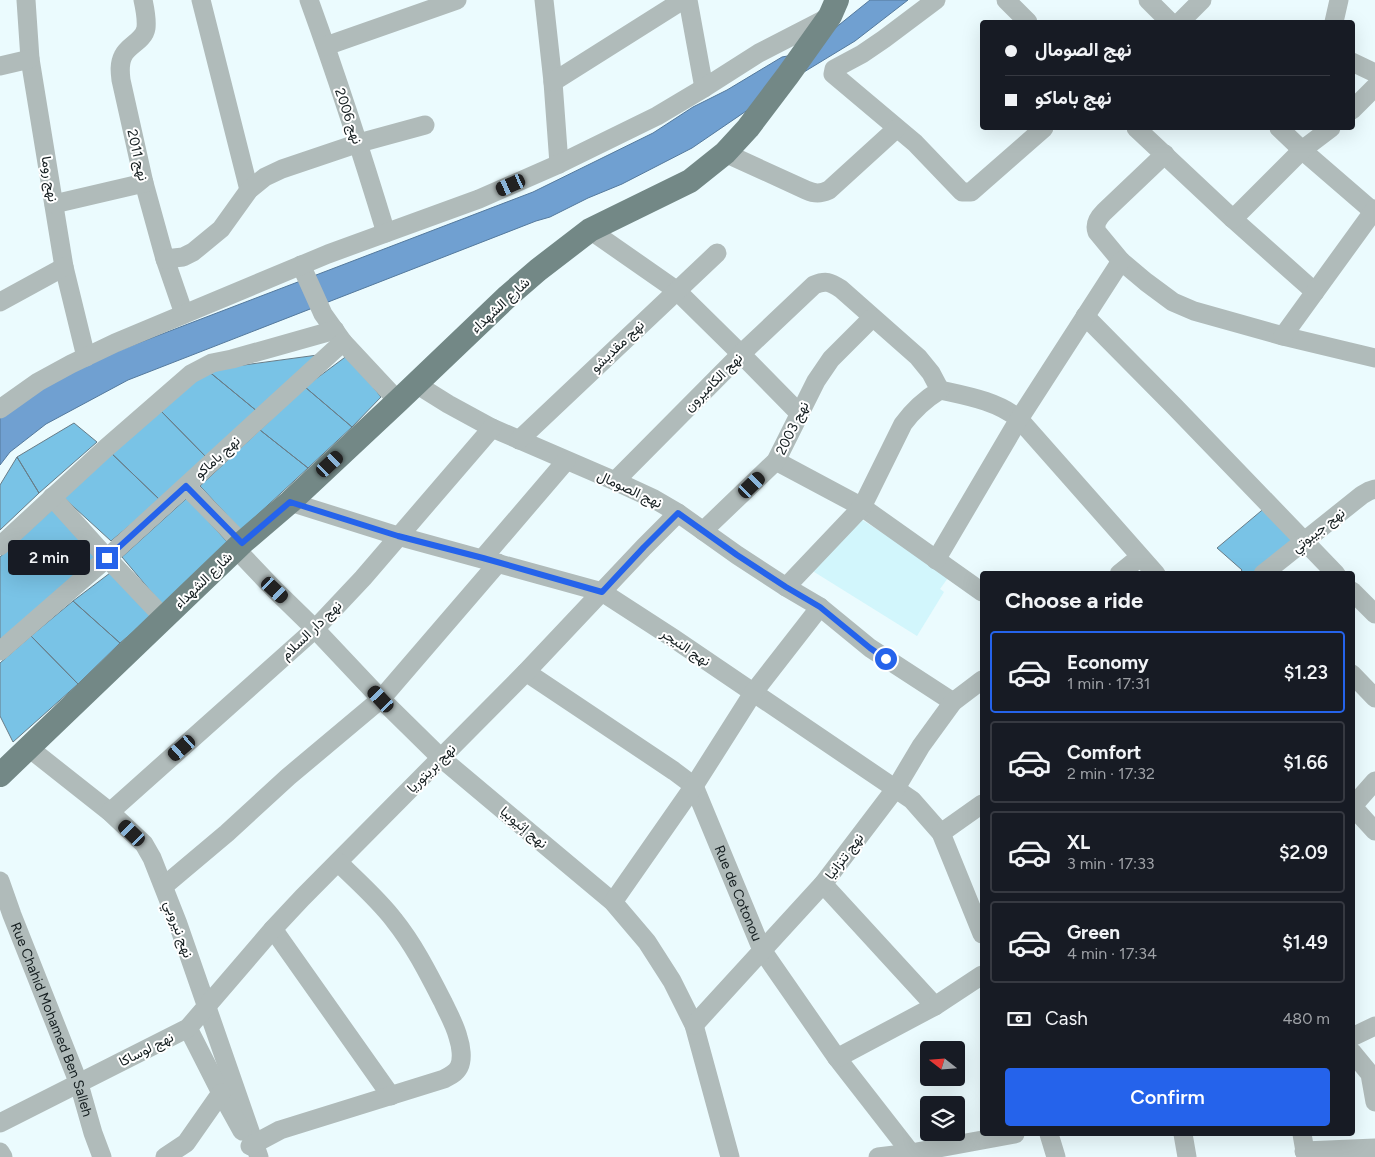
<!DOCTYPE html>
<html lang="en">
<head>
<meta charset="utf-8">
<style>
  body { margin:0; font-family:Figtree,Vazirmatn,sans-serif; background:#20242c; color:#f1f3f6; height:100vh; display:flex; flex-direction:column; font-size:19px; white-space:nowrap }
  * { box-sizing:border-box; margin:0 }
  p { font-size:16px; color:#9ea1a6 }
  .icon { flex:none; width:28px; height:28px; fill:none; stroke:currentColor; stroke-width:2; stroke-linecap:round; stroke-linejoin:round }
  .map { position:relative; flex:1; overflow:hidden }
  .drawer { position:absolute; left:980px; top:571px; width:375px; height:565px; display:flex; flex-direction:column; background:#171b24; border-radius:5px; box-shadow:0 5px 20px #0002 }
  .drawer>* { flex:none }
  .top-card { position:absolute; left:980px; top:20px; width:375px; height:110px; border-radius:5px; box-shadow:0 5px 20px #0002; display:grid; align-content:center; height:110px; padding:0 25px; background:#171b24 }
  .needle { width:32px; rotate:287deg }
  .fabs { position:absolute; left:920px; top:1041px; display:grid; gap:10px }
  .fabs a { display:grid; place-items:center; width:45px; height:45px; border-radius:5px; background:#171b24; box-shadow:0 5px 20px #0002; font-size:25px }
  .end { position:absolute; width:22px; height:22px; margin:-11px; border:6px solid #2563eb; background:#fff; box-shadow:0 0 0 2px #fff }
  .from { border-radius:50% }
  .bubble { position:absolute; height:35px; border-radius:5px; background:#171b24; box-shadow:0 5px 20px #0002; font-size:16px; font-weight:600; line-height:35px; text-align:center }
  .car { position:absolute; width:15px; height:30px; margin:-15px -8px; border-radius:6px; box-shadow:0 0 4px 1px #0007; background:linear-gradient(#222 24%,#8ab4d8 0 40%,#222 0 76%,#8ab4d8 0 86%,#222 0) }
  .top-card b { display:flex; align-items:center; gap:18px; height:48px; font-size:19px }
  .top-card b+b { border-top:1px solid #363941 }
  .top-card i { width:12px; height:12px; background:#f1f3f6 }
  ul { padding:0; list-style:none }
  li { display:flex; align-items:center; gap:15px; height:82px; margin:0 10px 8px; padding:0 15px; border:2px solid #363941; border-radius:5px }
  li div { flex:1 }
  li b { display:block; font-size:19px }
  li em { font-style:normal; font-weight:600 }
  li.current { border-color:#2563eb }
  li>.icon { width:45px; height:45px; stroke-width:1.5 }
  h2 { padding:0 25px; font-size:22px; line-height:60px }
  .pay { display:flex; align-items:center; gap:12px; height:55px; padding:0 25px; font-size:19px }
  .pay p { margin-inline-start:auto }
  .button { display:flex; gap:10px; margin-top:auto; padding:10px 25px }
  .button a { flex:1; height:58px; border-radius:5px; background:#2563eb; color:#fff; font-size:20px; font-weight:600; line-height:58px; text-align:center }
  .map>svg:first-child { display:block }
  .built { fill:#d2f6fc }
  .water { fill:#70a0d1; stroke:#54799c }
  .building { fill:#79c3e6; stroke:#687c87 }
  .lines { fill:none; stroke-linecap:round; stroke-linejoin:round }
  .minor { stroke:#b0bbba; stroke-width:19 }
  .major { stroke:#738886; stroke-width:24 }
  .route { stroke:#2563eb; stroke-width:6 }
  .labels { text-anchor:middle; stroke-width:4; stroke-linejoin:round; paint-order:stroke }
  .street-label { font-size:14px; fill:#141d1f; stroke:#fff }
</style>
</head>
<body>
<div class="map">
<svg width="1375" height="1157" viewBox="0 0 1375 1157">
  <rect width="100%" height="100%" fill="#ebfbfe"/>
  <path class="built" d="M859 518 950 575 940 589 944 592 917 636 811 570Z"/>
  <path class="water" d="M870 0H908L855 41 799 75 692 148 622 184 588 198 550 217 536 221 128 380 46 424 10 452 0 465V418L38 389 94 360 533 192 653 133 693 107 727 90 782 57 804 53Z"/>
  <path class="building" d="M325 354 258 412 207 370Z
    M348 355 381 397 352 427 305 387Z
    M207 370 258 412 207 458 160 410Z
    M305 387 352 427 308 468 260 430Z
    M160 410 207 458 160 500 108 450Z
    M74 423 97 442 39 493 17 457Z
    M260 430 308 468 241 530 200 486Z
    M108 450 160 500 111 541 63 497Z
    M17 457 39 493 0 530V485Z
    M187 498 231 546 164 607 122 557Z
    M1267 506 1294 540 1260 574H1239L1242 570 1217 548Z
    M54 508 96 556 0 642V557Z
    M110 573 152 616 120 643 73 601Z
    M73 601 120 643 78 684 31 636Z
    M31 636 78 684 13 742 0 716V663Z"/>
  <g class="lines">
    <g class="minor">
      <path d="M26 0 30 59 64 267 86 357"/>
      <path d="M143 0C145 9 147 19 146 28 144 41 128 45 123 56 119 64 120 72 121 80L144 183 165 259 184 314"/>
      <path d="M201 0 249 190"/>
      <path d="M309 0C337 77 362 154 386 233"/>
      <path d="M544 0 553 82 559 164"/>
      <path d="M688 0 704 88"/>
      <path d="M936 0 884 39 862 54 834 69 833 74 915 143 962 192H971L1044 128"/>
      <path d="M1006 0 1028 22"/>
      <path d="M1148 0 1170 22"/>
      <path d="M1180 22 1202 0"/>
      <path d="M1334 22 1339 0"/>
      <path d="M326 46 457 0"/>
      <path d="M1352 62 1375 73"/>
      <path d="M0 66 30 59"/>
      <path d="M553 82 683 0"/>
      <path d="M1352 110 1375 87"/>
      <path d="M1136 128 1233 219 1315 292"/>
      <path d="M1279 128 1302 150 1375 213"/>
      <path d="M725 153 806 190C815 194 820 194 829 190L896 129"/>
      <path d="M1165 154 1104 212C1098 218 1094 224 1097 232L1121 261 1146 282 1173 302 1194 311 1283 336 1375 358"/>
      <path d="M54 204 144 183"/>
      <path d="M1233 219 1302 150 1331 128"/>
      <path d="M590 230 676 290 741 354 799 413"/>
      <path d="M165 259 183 257 193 252 221 229 249 190 265 177 282 169 359 143 425 125"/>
      <path d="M301 265 323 314 343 342 398 401"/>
      <path d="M0 302 64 267"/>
      <path d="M1085 316 1174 406 1336 574"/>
      <path d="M1283 336 1375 209"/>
      <path d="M416 384 448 404 492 428 615 481 654 499 678 513 737 555 786 587 820 607 870 648 953 702"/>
      <path d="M940 390C967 396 997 401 1019 419L1156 574"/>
      <path d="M0 409 38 382 71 364 115 343 328 254 479 199 559 164 657 116 704 88 759 53 829 17"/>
      <path d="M519 440 717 253"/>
      <path d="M776 461 862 507 982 592"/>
      <path d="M615 481 741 354 814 285C826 280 830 282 841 289L918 357 931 373 940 390C924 400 914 409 903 424L862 507 786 587"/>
      <path d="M186 486 242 543"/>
      <path d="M52 497 107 558 164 618"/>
      <path d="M290 502 398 536 602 592 673 638 912 800 941 833 982 934"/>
      <path d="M703 531 776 461 816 381 831 359 872 318"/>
      <path d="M0 546 106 448 191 374 212 363 232 359 335 330"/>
      <path d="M236 549 275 590 315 629 381 699 441 758 613 902 647 942 672 981 694 1025 730 1157"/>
      <path d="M483 558 566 461"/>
      <path d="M936 560 1019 419 1121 261"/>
      <path d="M1119 574 1140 557"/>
      <path d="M1263 574 1362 495 1369 491 1375 489"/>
      <path d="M1352 591 1375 614"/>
      <path d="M0 651 107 558 343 342"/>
      <path id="s1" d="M526 672 674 771 694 786 762 950 837 1058 911 1153V1157"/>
      <path d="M1352 674 1375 698"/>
      <path d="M29 748 110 812 144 844 152 858 178 924 259 1157"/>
      <path d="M1352 807 1375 781"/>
      <path d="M1353 807 1375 831"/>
      <path d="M110 812 315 629 363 578 492 428"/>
      <path d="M941 833 982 804"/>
      <path id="s2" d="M0 881 12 915 79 1084 93 1133 102 1157"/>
      <path d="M823 884 935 1006"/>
      <path d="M164 886 227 833 288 777 381 699 498 563"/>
      <path d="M613 902 694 786 753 693 820 607"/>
      <path d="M273 929 391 1096"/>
      <path d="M694 1025 823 884 896 788 921 746 953 702 982 680"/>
      <path d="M188 1028 221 1093 242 1131"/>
      <path d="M1352 1037 1375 1026"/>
      <path d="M1352 1052 1370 1074 1375 1102"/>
      <path d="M837 1058 935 1006 982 975"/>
      <path d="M0 1123 188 1028 273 929 302 898 526 672 644 547 678 513"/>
      <path d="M1049 1134 1056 1157"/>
      <path d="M1183 1134 1187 1157"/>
      <path d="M1302 1134 1306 1157"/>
      <path d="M250 1146 280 1130 444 1079C450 1076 456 1073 459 1067 463 1059 461 1046 458 1037 455 1025 448 1013 443 1002 428 973 414 945 394 920 378 899 357 881 338 862"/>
      <path d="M1304 1151 1375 1148"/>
      <path d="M0 1152 3 1157"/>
      <path d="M165 1157 186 1143 221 1093"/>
      <path d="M878 1157 911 1153 1015 1134"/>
    </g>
    <path class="major" d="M0 775 242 543 290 502 398 401 508 296 538 270 590 230 690 181 725 153 748 128 788 75 830 16 837 0"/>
  </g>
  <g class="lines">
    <path class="route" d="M107 558 186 486 242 543 290 502 398 536 483 558 602 592 644 547 678 513 737 555 786 587 820 607 870 648 886 659"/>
  </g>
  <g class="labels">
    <g class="street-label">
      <text transform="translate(349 116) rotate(71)" y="5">نهج 2006</text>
      <text transform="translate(138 155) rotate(77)" y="5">نهج 2011</text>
      <text transform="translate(50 179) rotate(81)" y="5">نهج روما</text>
      <text transform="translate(500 305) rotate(-43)" y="5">شارع الشهداء</text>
      <text transform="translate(617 346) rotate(-44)" y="5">نهج مقديشو</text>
      <text transform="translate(713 382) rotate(-45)" y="5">نهج الكاميرون</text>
      <text transform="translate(792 428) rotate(-64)" y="5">نهج 2003</text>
      <text transform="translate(217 457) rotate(-42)" y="5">نهج باماكو</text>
      <text transform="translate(630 489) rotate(25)" y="5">نهج الصومال</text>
      <text transform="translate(1318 530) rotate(-38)" y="5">نهج جيبوتي</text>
      <text transform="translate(203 580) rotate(-44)" y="5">شارع الشهداء</text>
      <text transform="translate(311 630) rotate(-44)" y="5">نهج دار السلام</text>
      <text transform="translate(686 647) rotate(34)" y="5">نهج النيجر</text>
      <text transform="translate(431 768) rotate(-45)" y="5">نهج بريتوريا</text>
      <text transform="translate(524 827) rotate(40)" y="5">نهج إثيوبيا</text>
      <text transform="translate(844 856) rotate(-53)" y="5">نهج تنزانيا</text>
      <text dy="5" stroke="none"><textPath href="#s1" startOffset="319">Rue de Cotonou</textPath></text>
      <text transform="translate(179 929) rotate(70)" y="5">نهج نيروبي</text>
      <text dy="5" stroke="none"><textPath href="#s2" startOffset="148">Rue Chahid Mohamed Ben Salleh</textPath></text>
      <text transform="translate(146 1049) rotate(-27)" y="5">نهج لوساكا</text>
    </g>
  </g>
</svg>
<div class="fabs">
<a><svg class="needle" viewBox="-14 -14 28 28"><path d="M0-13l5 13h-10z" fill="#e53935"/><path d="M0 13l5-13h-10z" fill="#9ea1a6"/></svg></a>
<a><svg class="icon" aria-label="layers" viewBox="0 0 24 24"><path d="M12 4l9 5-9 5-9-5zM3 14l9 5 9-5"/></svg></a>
</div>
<i class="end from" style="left:886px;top:659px"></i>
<i class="end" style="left:107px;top:558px"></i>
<div class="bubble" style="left:8px;top:540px;width:82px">2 min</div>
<i class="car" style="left:511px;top:185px;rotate:246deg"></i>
<i class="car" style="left:330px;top:464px;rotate:47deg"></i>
<i class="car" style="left:752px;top:485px;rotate:46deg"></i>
<i class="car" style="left:275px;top:590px;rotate:133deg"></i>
<i class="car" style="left:381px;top:699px;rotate:317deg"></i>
<i class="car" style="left:182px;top:748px;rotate:229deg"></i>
<i class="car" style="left:132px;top:833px;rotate:314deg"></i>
<div class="top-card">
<b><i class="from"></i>نهج الصومال</b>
<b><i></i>نهج باماكو</b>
</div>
<section class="drawer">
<h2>Choose a ride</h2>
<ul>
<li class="current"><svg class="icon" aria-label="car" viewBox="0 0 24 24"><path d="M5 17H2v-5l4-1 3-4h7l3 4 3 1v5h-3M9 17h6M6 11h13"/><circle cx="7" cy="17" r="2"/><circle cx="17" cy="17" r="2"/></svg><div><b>Economy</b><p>1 min · 17:31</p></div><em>$1.23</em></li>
<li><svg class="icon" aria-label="car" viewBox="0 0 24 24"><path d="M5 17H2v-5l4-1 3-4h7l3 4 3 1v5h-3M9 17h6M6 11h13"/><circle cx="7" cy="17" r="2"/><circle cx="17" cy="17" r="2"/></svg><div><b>Comfort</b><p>2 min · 17:32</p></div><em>$1.66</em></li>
<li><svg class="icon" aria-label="car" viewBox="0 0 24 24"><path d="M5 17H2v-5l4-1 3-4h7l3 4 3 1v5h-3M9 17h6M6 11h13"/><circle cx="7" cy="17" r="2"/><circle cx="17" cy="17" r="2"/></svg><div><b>XL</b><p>3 min · 17:33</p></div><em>$2.09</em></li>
<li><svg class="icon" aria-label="car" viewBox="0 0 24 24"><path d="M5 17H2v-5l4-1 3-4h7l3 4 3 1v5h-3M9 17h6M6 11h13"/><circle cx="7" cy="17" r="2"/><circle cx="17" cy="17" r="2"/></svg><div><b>Green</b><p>4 min · 17:34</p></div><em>$1.49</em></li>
</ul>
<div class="pay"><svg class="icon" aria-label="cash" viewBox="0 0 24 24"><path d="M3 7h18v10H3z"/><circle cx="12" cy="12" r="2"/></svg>Cash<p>480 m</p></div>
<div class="button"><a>Confirm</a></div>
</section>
</div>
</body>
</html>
